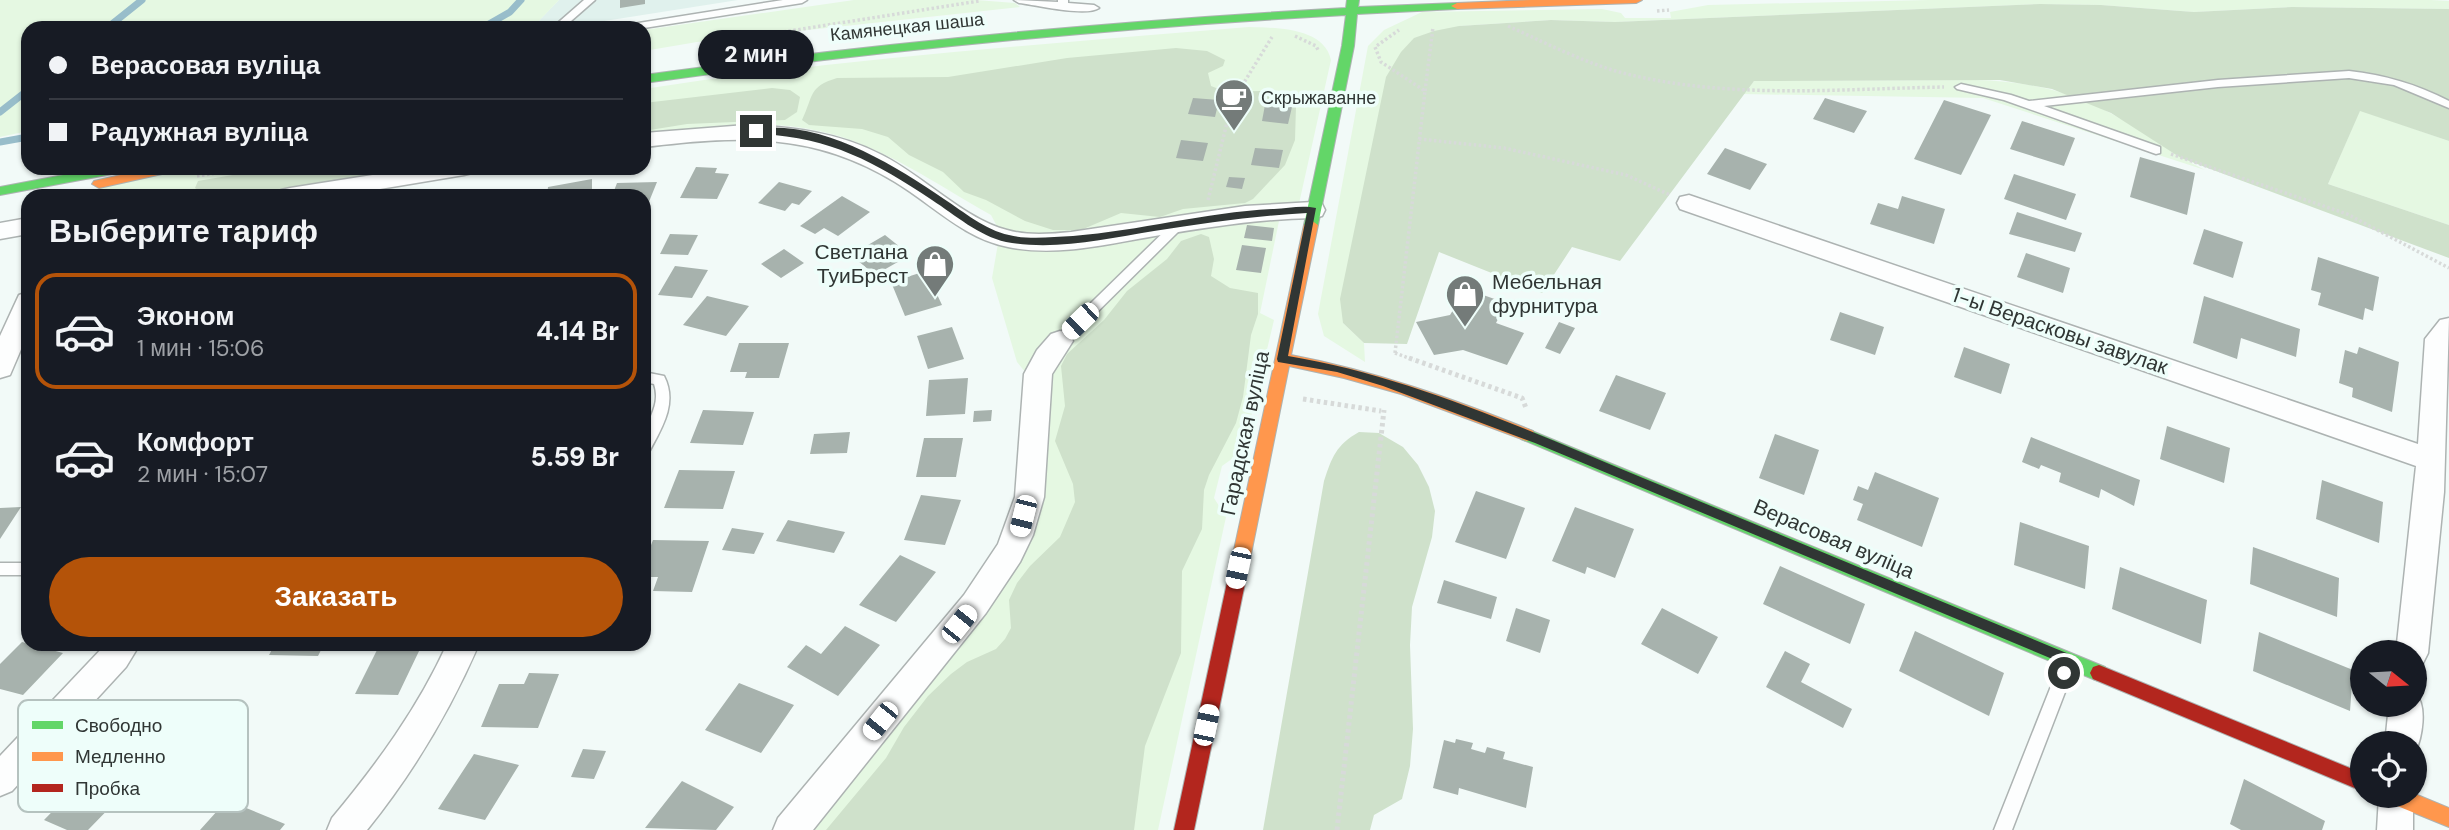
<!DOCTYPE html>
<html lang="ru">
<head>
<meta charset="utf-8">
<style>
  body { margin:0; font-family:"DM Sans",sans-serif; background:#20242c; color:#f1f3f6; height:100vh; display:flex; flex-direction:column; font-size:26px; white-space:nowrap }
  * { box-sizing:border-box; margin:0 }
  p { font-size:23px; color:#9ea1a6 }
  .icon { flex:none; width:38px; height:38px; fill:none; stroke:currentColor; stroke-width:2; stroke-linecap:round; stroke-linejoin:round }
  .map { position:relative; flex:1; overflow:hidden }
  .side { position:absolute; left:21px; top:189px; width:630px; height:462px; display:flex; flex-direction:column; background:#171b24; border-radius:21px; box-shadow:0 2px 5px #0004 }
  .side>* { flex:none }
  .guide { position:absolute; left:21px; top:21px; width:630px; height:154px; border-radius:21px; box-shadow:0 2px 5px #0004; display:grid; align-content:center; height:154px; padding:0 28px; background:#171b24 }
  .needle { width:46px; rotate:108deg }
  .fabs { position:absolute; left:2350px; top:640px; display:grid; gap:14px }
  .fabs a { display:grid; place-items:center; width:77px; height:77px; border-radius:50%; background:#171b24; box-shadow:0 2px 5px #0004; font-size:35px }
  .end { position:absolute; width:32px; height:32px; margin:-16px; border:9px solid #303634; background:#fff; box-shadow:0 0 0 4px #fff }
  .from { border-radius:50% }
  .bubble { position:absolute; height:49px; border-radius:24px; background:#171b24; box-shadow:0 2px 5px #0004; font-size:23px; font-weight:800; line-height:49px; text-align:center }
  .car { position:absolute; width:21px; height:42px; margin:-21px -10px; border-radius:9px; box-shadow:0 0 5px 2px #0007; background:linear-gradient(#fff 24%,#345 0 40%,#fff 0 76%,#345 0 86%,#fff 0) }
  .guide b { display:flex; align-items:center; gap:24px; height:66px; font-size:26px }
  .guide b+b { border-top:2px solid #363941 }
  .guide i { width:18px; height:18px; background:#f1f3f6 }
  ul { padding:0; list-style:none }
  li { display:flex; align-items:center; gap:21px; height:116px; margin:0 14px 10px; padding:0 14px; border:4px solid transparent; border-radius:21px }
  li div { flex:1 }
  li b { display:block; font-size:26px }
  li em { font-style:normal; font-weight:800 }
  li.selected { border-color:#b45309 }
  li>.icon { width:63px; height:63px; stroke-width:1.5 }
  h2 { padding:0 28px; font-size:32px; line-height:84px }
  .button { display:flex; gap:14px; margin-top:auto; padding:14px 28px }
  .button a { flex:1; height:80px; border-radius:42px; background:#b45309; color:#fff; font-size:28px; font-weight:800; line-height:80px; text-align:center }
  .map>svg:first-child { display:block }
  .built { fill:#e0f1ed }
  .green { fill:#e5f8e2 }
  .forest { fill:#cfe1cb }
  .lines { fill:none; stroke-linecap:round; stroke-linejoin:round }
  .stream { stroke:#98bdca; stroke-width:7 }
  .building { fill:#a7b2ad }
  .lane-casing { stroke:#adb3b2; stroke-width:3 }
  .street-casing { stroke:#adb3b2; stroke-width:3 }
  .fast-casing { stroke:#adb3b2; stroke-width:2 }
  .slow-casing { stroke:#adb3b2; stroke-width:2 }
  .jam-casing { stroke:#adb3b2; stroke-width:2 }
  .path-far1 { stroke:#d7dad9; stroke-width:3.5; stroke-dasharray:2.5 2.5; stroke-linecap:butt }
  .path { stroke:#d7dad9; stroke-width:5; stroke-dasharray:3.5 3.5; stroke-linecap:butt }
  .lane { fill:#fdfefe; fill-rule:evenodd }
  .street { fill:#fdfefe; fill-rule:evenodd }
  .fast { fill:#63d668; fill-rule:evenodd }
  .slow { fill:#ff974d; fill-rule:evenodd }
  .jam { fill:#b3261e; fill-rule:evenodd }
  .route { fill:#303634 }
  .labels { text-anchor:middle; stroke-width:7; stroke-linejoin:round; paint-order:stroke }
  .far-street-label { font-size:18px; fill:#303634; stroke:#eefefa }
  .far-poi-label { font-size:18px; fill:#303634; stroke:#eefefa; text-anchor:start }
  .poi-label { font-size:21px; fill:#303634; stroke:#eefefa; text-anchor:end }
  .street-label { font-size:21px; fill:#303634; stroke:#eefefa }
  .key { fill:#eefefa; stroke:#b5c2bf; stroke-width:2 }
  .key-label { font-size:19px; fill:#303634 }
</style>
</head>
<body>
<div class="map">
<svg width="2449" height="830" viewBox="0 0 2449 830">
  <rect width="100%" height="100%" fill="#f2faf8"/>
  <path class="built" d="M559 0H738L560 28H532Z"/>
  <path class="green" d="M0 0H559L532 28H28V131L0 137Z
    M854 0H976L1015 3 1020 7 697 42 644 51V30Z
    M1929 0H2431L2449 1V9L2292 7 2194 12 2101 5 2040 4 1615 22 1551 20 1459 26 1343 323 1364 343 1365 362 1324 336 1318 314 1368 46 1384 30 1422 12 1602 9 1621 13 1625 18H1671L1670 12 1708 5Z
    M1249 27C1275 28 1324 27 1331 60L1296 217 1279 221 1260 313 1274 320 1243 451 1222 466 1214 498 1226 517 1158 830H811L999 594 1032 534 1043 504 1046 478 1045 417 1030 378 1017 362 992 278 1000 232 991 215C937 185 881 144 819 131 762 118 701 127 644 134V89C845 58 1047 44 1249 27Z
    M1975 80C2024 81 2069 90 2112 114 2144 131 2172 154 2205 170L1983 98 1742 94 1754 81Z
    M2360 110 2449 141V225L2328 184Z
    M199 168H452L259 196H83C115 176 163 175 199 168Z"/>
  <path class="forest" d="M2040 4 2101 5 2194 12 2292 7 2449 9V141L2360 111 2328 184 2449 225V258L2181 158 2111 113 2052 89 2000 80 1754 81 1620 261 1572 247 1542 293 1439 252 1407 344 1364 343 1343 323 1340 299 1386 77 1401 52 1414 38 1434 31 1459 26 1551 20 1615 22Z
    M1176 48 1207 51 1225 60 1223 66 1208 73 1211 86C1242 100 1278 79 1296 106L1295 140 1285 165 1253 199 1245 203 1183 209 1160 217 1121 213 1081 230H1053L1025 221 986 200 964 192 943 172 909 155 888 137 862 129 809 125 802 120C814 95 808 87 837 78L948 77 1067 58Z
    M772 88 790 90 800 97 797 112 785 120 687 124 644 131V103Z
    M273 168H446L302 185 240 196 204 194 195 188 198 181Z
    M1201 234 1209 237 1214 259 1211 276 1230 288 1258 293V314L1251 335 1243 397 1236 423 1209 475 1204 490 1202 529 1182 571 1181 653 1145 746 1134 830H826L886 758 904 727 928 696 951 674 967 662 996 649 1005 639 1011 628 1009 600 1017 583 1030 566 1060 537 1075 502 1073 484 1055 441 1065 406 1061 366 1067 354 1104 320 1127 291 1167 259 1181 241Z
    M1359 432 1379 433 1403 447 1418 465 1429 487 1435 511 1432 537 1412 607 1410 645 1413 729 1410 766 1402 799 1374 815 1370 830H1263L1324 481C1332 457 1336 445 1359 432Z"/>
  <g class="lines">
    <path class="stream" d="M107 28 142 0
      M482 28 510 12 521 0
      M0 112 28 90
      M0 142 28 137"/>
  </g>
  <path class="building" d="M620 0H645V4L620 8Z
    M1193 98 1219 100 1215 117 1188 114Z
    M1825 98 1867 111 1854 133 1813 119Z
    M1944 100 1991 115 1961 175 1914 159Z
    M1265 105 1292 107 1288 124 1262 121Z
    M2022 121 2075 138 2064 166 2010 149Z
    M1181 140 1208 143 1203 161 1176 158Z
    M1255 148 1283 150 1279 168 1251 165Z
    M1725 148 1767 164 1750 190 1707 174Z
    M2140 157 2195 173 2187 215 2130 197Z
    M696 167 717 168 715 173 729 174 717 199 680 198Z
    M2014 174 2076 194 2066 220 2004 199Z
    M1229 177 1245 178 1242 189 1226 187Z
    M592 179V196H547L548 187Z
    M657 182 644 214V196H612L617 183Z
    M779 182 812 191 799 205 792 203 785 211 758 203Z
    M842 196 870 212 838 236 824 228 815 234 800 226Z
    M1902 196 1945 209 1934 244 1870 224 1878 203 1898 209Z
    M2017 212 2082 233 2075 252 2009 234Z
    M1247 225 1274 228 1272 241 1244 238Z
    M2204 229 2243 242 2233 278 2193 264Z
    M670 234 698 235 688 255 660 254Z
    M885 235 910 255 875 275 851 255Z
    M1242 245 1266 248 1261 273 1236 270Z
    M784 249 804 263 781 278 761 264Z
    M2026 253 2070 268 2063 293 2017 277Z
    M2318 257 2379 277 2373 311 2365 308 2363 320 2318 305 2321 293 2311 290Z
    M675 266 708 270 692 298 658 295Z
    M926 271 942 305 905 316 891 282Z
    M1466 289 1506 303 1496 323 1524 333 1507 365 1463 350 1434 355 1416 322 1450 315Z
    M707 296 749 306 726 336 683 325Z
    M2204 296 2300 329 2296 357 2241 338 2237 359 2193 343Z
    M1840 312 1884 327 1875 355 1830 340Z
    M1559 322 1575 328 1560 354 1545 348Z
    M952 327 964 359 928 369 917 336Z
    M739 343H789L779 378H745L747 372H730Z
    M1964 347 2010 364 2001 394 1954 377Z
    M2359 347 2399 362 2392 412 2352 397 2353 388 2339 383 2345 350 2357 354Z
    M1616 375 1666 393 1650 430 1599 411Z
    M968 378 965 414 926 416 929 380Z
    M703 410 754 412 743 445 690 443Z
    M992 410 991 421 973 422 974 411Z
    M2167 426 2230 448 2224 483 2160 459Z
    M850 432 847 453 810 454 814 434Z
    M1775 434 1819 450 1804 495 1759 478Z
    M2031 437 2140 480 2134 506 2101 489 2099 498 2059 482 2061 473 2041 465 2039 469 2022 462Z
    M924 438H963L956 477H916Z
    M679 470 735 471 723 509 664 508Z
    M1875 472 1939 498 1922 547 1857 520 1863 504 1853 500 1858 486 1868 490Z
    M2322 480 2383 502 2379 543 2316 519Z
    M1476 491 1525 508 1506 559 1455 542Z
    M921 495 961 500 945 545 904 540Z
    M21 507 0 539V508Z
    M1575 507 1634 529 1615 578 1587 567 1585 574 1552 561Z
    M788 520 845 532 834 553 776 541Z
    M2020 522 2089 546 2085 589 2014 565Z
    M732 528 764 533 754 554 722 550Z
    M653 540 709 541 692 592 653 591 658 577H644V563Z
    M2253 547 2339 578 2337 617 2250 584Z
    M900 555 936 572 896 622 859 605Z
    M1780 566 1865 604 1850 644 1763 604Z
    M2120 567 2207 600 2201 644 2112 609Z
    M1444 580 1497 597 1491 619 1437 603Z
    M1516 608 1550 620 1540 653 1506 641Z
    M1662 608 1718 637 1698 674 1641 644Z
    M845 626 880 645 838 696 787 667 806 645 821 654Z
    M1915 631 2004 673 1989 716 1899 671Z
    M2259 632 2353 670 2350 711 2253 671Z
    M22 642 63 653 23 695 0 689V664Z
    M275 644H324L318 656 269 655Z
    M378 648 420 649 398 695 355 694Z
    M1785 651 1810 664 1801 682 1852 709 1843 728 1766 687Z
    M529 673 559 674 538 728 481 727 499 684H524Z
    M739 683 794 705 761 753 705 730Z
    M1456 739 1473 743 1471 749 1485 753 1487 747 1505 752 1503 759 1533 767 1526 808 1459 788 1458 795 1433 788 1444 740 1455 743Z
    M583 749 606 751 594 779 571 777Z
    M474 754 519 765 485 820 438 809Z
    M86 777 124 793 88 830H67L44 820Z
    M2244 779 2325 821 2322 830H2241L2230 824Z
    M682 781 734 807 716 830 645 828Z
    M227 800 285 824 280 830H200Z"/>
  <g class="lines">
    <g class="lane-casing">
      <path id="lane" d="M584 0H595L563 28H552Z
        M783 0H807L802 3 644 28H621L626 25Z
        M1014 0 1058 2V0H1068V3L1094 5 1099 8C1086 17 1037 5 1019 3Z
        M2349 71C2385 75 2416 84 2449 101V108L2394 85 2349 78 2218 87 2044 106 2160 147V153L2156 154 2004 100 1957 89 1955 87 1961 84 2011 95 2029 101 2218 80Z
        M1179 220 1183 221 1185 224 1183 227 1065 344H1055L1053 341 1055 338 1175 221Z
        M644 372 664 376C678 403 662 428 649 452L644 454C644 448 643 441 644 435 648 417 661 405 654 384L644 382Z
        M0 563H28V575H0Z
        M2069 654 2075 656 2077 661 2012 830H1994L2061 661 2063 656Z"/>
    </g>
    <g class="street-casing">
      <path id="street" d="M746 125C793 127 840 133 882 155 922 175 966 220 1007 230 1028 236 1050 234 1071 232L1245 206 1313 202 1322 204 1325 210 1322 216 1313 218C1260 219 1208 227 1155 236 1108 244 1057 257 1008 247 963 238 933 205 895 182 812 131 736 136 644 147V133Z
        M417 168H476L472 173 464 175 338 196H278L281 190 290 188Z
        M1689 195 2418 444 2425 339 2440 320 2449 318 2444 492 2428 653 2423 663 2415 666V653H2396L2416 466 1680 209 1677 203 1680 197Z
        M28 218V234L0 239V223Z
        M28 292V333L10 375 0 378V336L19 295Z
        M1060 331 1069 334 1073 341 1052 374 1044 497 1033 535 1020 562 986 613 813 830H773L778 818 964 595 998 544 1015 497 1024 374 1037 350 1051 334Z
        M106 644H140L126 667 12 791 0 796V756Z
        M447 644H479C450 711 413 773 367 830H327L332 818C377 764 418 708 447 644Z
        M2415 693C2428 705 2422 738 2415 753V744H2385L2389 705H2415Z
        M2379 796H2413V830H2377Z"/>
    </g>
    <g class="fast-casing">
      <path id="fast" d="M1347 0H1359L1358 7 1457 3 1463 6 1457 9 1357 14 1354 46 1318 225 1311 230 1304 225 1342 46 1346 15C1111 28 877 51 644 83V75C877 43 1111 21 1346 8Z
        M100 168H130L123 172 0 195V187Z
        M1527 429 2105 667 2108 673 2105 679 2099 681 2093 679 1521 439 1519 435 1521 431Z"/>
    </g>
    <g class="slow-casing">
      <path id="slow" d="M1532 0H1642L1636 3 1457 9 1451 6 1457 3Z
        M152 168H178L171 172 99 188 92 184 94 181Z
        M1311 220 1318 225 1291 355C1375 371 1454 399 1533 431L1535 435 1533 439 1527 441 1401 394 1344 378 1289 366 1249 564 1246 569 1240 571 1234 569 1231 564 1304 225Z
        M2415 794 2449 808V827L2390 803 2387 796H2415Z"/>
    </g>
    <g class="jam-casing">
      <path id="jam" d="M1240 557 1246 559 1249 564 1194 830H1174L1231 564 1234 559Z
        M2099 665 2362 773V791L2093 679 2090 673 2093 667Z"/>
    </g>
    <path class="path-far1" d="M1657 11 1669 10
      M1508 26C1548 44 1588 65 1631 75 1733 99 1840 89 1944 87
      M1295 36 1316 46 1319 52
      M739 39 979 1
      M1425 91 1433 27
      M1419 139 1504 148 1626 175 1670 195
      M2171 154 2347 214 2449 268
      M197 176 248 168
      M1208 200 1232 102 1272 37
      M1395 353 1414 360
      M1395 353 1425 91 1381 62 1375 47 1399 30"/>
    <path class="path" d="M1409 358 1522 398 1526 408
      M1303 399 1381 411
      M1337 830 1384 410"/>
    <use href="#lane" class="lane"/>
    <use href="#street" class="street"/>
    <use href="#fast" class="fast"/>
    <use href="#slow" class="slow"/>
    <use href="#jam" class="jam"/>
  </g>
  <path class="route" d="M753 129C820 119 891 163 944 199 964 212 985 230 1009 235 1030 240 1051 237 1073 236 1140 231 1206 212 1274 209 1288 208 1303 205 1316 208L1288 356C1410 376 1529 431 1643 478 1787 537 1930 597 2074 656L2076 660 2069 677H2060L2058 673 2062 663 1535 443 1383 386 1337 372 1278 362 1277 359 1307 213C1255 216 1205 223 1154 231 1106 239 1054 251 1006 242 979 236 955 215 932 200 874 161 827 136 756 134L753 133Z"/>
  <defs>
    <g id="cafe-pin" transform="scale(2.0125)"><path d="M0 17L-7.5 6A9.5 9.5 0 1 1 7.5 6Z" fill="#747b79" stroke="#eefefa"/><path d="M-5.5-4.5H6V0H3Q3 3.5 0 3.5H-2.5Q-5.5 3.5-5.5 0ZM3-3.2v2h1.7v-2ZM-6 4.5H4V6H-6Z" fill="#fff"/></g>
    <g id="shop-pin" transform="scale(2.0125)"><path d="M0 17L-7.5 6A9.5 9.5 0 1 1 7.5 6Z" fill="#747b79" stroke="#eefefa"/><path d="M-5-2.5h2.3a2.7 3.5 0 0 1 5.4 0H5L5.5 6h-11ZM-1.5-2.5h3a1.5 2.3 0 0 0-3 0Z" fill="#fff"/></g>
  </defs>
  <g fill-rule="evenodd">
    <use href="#cafe-pin" x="1234" y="98"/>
    <use href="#shop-pin" x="935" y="264"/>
    <use href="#shop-pin" x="1465" y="294"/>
  </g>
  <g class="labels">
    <g class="far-street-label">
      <text transform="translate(907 27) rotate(-6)" y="6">Камянецкая шаша</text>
    </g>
    <g class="far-poi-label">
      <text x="1261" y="104">Скрыжаванне</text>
    </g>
    <g class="poi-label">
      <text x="908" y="259">Светлана<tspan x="908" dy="24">ТуиБрест</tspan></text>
      <text x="1492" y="289" text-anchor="start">Мебельная<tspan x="1492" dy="24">фурнитура</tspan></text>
    </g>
    <g class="street-label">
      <text transform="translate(2060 331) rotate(19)" y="7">1-ы Верасковы завулак</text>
      <text transform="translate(1245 433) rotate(-78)" y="7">Гарадская вуліца</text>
      <text transform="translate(1834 539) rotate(23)" y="7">Верасовая вуліца</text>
    </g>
  </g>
  <rect x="18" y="700" width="230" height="112" rx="10" class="key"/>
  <rect x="32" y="721" width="31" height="8" fill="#63d668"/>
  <rect x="32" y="752" width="31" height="9" fill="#ff974d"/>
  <rect x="32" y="784" width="31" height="8" fill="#b3261e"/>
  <g class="key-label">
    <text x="75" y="732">Свободно</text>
    <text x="75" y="763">Медленно</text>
    <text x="75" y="795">Пробка</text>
  </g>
</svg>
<div class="fabs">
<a><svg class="needle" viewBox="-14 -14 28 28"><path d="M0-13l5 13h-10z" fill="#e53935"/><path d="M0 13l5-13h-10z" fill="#9ea1a6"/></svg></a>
<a><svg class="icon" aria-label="locate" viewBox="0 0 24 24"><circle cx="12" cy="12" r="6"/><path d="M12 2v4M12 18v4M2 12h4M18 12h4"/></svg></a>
</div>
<i class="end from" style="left:2064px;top:673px"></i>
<i class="end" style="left:756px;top:131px"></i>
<div class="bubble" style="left:698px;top:30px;width:116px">2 мин</div>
<i class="car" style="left:1080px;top:321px;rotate:226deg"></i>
<i class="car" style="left:1023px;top:516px;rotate:194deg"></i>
<i class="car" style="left:1238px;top:568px;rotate:192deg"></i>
<i class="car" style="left:959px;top:624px;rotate:39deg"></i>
<i class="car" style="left:880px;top:721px;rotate:219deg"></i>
<i class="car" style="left:1206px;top:725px;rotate:12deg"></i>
<div class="guide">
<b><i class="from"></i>Верасовая вуліца</b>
<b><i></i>Радужная вуліца</b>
</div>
<section class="side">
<h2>Выберите тариф</h2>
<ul>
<li class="selected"><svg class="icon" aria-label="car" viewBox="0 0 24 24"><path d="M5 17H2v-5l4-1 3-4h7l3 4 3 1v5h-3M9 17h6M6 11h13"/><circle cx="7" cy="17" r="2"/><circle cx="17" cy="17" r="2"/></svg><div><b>Эконом</b><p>1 мин · 15:06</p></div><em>4.14 Br</em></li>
<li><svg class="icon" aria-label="car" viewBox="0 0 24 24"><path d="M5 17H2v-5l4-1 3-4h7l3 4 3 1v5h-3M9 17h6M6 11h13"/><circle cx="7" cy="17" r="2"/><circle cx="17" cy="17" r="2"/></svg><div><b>Комфорт</b><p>2 мин · 15:07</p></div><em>5.59 Br</em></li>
</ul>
<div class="button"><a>Заказать</a></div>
</section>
</div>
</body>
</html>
